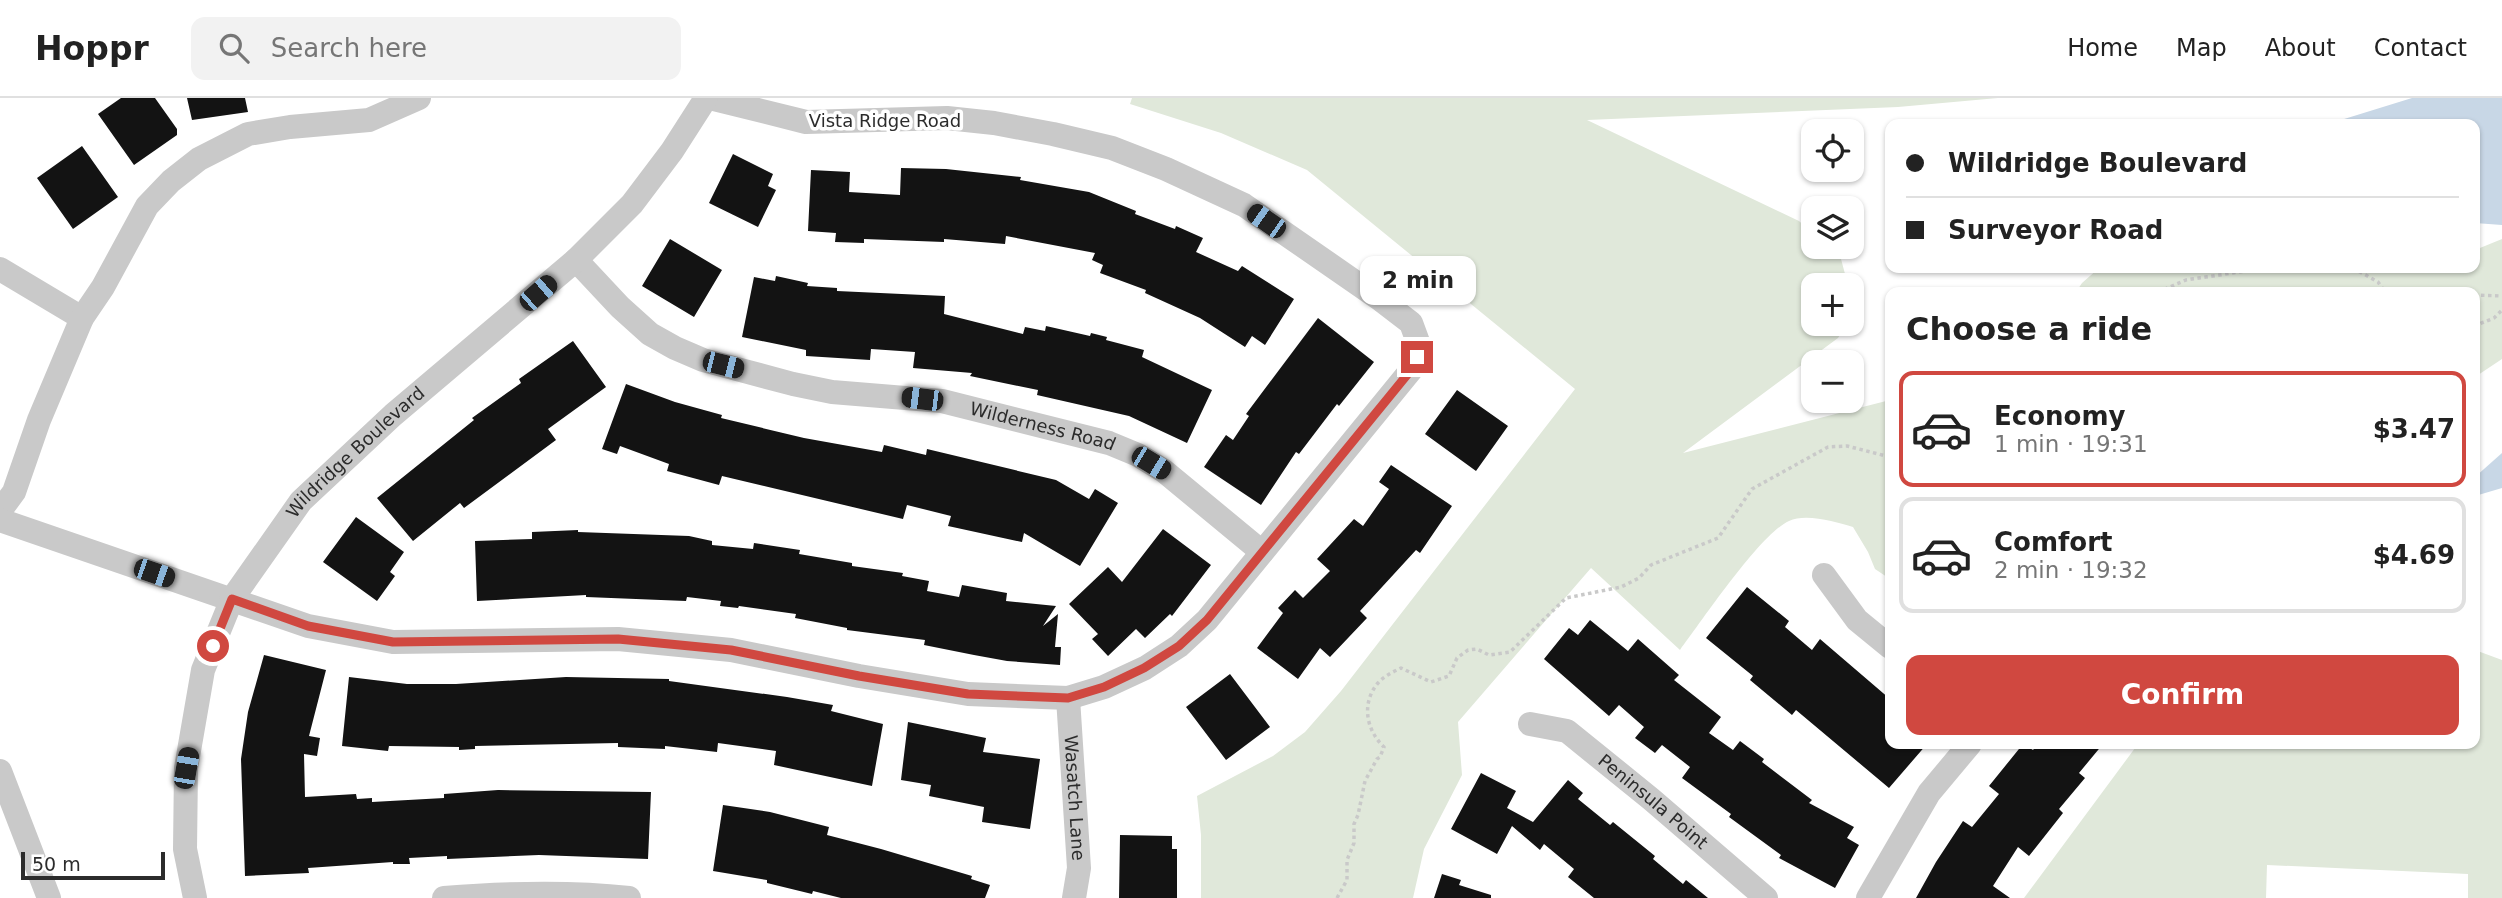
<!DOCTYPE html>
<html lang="en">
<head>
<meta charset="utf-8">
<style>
  body { margin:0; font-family:"DejaVu Sans",sans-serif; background:#f2f2f2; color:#222; height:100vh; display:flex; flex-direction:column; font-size:26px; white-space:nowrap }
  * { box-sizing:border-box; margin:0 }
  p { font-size:23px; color:#767676 }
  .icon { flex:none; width:38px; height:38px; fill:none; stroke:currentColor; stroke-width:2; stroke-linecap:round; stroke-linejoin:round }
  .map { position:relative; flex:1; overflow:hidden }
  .drawer { position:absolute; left:1885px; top:189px; width:595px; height:462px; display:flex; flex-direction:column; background:#fff; border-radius:14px; box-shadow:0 2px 5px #0004 }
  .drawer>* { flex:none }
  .top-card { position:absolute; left:1885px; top:21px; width:595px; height:154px; border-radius:14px; box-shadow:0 2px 5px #0004; display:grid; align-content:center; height:154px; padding:0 21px; background:#fff }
  .fabs { position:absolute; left:1801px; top:21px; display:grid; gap:14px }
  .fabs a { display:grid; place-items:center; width:63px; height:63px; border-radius:14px; background:#fff; box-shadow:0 2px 5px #0004; font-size:35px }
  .scale { position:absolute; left:21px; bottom:18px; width:144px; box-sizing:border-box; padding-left:7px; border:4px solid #2c2c2c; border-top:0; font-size:19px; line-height:24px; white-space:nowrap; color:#2c2c2c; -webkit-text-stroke:5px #fff; paint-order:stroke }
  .end { position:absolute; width:32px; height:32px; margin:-16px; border:9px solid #d04840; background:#fff; box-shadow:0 0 0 4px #fff }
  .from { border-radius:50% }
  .bubble { position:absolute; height:49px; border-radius:14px; background:#fff; box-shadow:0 2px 5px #0004; font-size:23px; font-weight:700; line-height:49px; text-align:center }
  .car { position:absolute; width:21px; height:42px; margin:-21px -10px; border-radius:9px; box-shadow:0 0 5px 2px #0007; background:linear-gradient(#222 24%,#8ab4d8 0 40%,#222 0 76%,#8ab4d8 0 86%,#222 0) }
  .top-card b { display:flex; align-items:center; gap:24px; height:66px; font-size:26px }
  .top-card b+b { border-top:2px solid #e0e0e0 }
  .top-card i { width:18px; height:18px; background:#222 }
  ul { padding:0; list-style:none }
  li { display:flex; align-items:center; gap:21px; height:116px; margin:0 14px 10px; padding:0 7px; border:4px solid #e0e0e0; border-radius:14px }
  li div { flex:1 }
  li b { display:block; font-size:26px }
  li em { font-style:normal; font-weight:700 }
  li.active { border-color:#d04840 }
  li>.icon { width:63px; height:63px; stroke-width:1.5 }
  h2 { padding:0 21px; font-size:32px; line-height:84px }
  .button { display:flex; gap:14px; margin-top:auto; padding:14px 21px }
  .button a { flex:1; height:80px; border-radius:14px; background:#d04840; color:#fff; font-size:28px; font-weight:700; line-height:80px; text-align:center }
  header { display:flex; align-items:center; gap:42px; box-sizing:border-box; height:98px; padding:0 35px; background:#fff; border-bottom:2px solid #e0e0e0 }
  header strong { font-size:33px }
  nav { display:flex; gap:38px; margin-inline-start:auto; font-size:24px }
  .search { width:490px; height:63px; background:#f2f2f2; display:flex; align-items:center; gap:18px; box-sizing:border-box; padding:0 24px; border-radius:14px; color:#767676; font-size:26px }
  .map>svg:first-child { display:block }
  .green { fill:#e0e8da }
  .water { fill:#c8d7e6 }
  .building { fill:#131313 }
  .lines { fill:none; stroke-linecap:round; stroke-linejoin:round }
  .path { stroke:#c9c9c9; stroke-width:3.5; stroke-dasharray:3.5 3.5; stroke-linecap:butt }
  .minor { stroke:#c9c9c9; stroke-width:24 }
  .route { stroke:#d04840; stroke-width:9 }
  .labels { text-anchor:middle; stroke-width:7; stroke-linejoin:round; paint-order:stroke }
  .street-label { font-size:18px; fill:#2c2c2c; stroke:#fff }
</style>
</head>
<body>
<header>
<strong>Hoppr</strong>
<div class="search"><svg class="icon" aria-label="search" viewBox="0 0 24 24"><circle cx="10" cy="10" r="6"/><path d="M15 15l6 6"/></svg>Search here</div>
<nav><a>Home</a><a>Map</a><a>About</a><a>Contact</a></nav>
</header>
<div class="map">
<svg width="2502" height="800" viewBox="0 0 2502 800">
  <rect width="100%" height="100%" fill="#fff"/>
  <path class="green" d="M1132 0H1998L1898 9 1587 22 1799 123 1813 136V149H1827L1841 161 1848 187H1813V226H1847L1838 240 1683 355 1890 302V481L1875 471 1868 454 1853 429C1836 424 1806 415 1789 423 1760 436 1702 523 1680 552L1591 470 1458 624 1462 677 1424 751 1413 800H1201V737L1197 698 1273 658 1305 634 1341 593 1575 291 1307 72 1221 35 1130 6Z
    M2502 141V261L2475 279 2474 194H2076L2082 185 2099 170H2474L2475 152Z
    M2475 552 2502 562V800H2468V776L2267 767 2266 800H2024L2138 646H2474Z"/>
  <path class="water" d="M2412 0H2502V127L2475 125 2474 26H2328Z
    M2502 355V390L2475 398V379Z"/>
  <path class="building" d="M121 0H155L177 31V37L134 67 98 16Z
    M187 0H245L248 14 192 22Z
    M82 48 118 99 73 131 37 80Z
    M733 56 773 76 768 88 776 92 758 129 709 105Z
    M901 70 946 71 1021 79 1020 82 1089 94 1136 113 1135 116 1175 131 1176 128 1203 140 1196 154 1238 173 1242 168 1294 201 1265 247 1252 238 1245 249 1200 220 1145 195 1146 192 1100 175 1103 167 1092 162 1095 155 1006 138 1005 146 944 141V144L864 141V145L835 144 836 135 808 133 811 72 850 74 849 94 900 97Z
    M670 141 722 172 694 219 642 188Z
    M776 178 808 185 807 188 837 190V193L945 198 944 216 1023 236 1025 229 1045 233 1046 228 1090 238 1091 235 1107 239 1106 242 1144 252 1142 259 1212 292 1187 345 1129 318 1037 297 1038 292 970 278 972 275 913 270 915 254 871 251 870 262 806 258V252L742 239 754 179 775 183Z
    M1318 220 1374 264 1339 308 1337 306 1299 356 1296 354 1261 407 1204 369 1226 337 1233 342 1249 318 1246 316Z
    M573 243 606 289 548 331 556 342 464 410 460 405 413 443 377 400 474 322 472 320 521 285 519 281Z
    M626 286 675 304 722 317 721 320 804 340 882 354 884 347 926 357 927 351 1056 382 1089 401 1095 391 1118 405 1080 468 1024 435 1022 444 948 428 951 418 907 407 903 421 722 378 719 387 667 373 669 366 620 348 617 356 602 351Z
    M1457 292 1508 328 1476 373 1425 336Z
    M1391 367 1452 408 1420 455 1416 452 1360 513 1367 520 1330 559 1320 550 1298 581 1257 550 1283 515 1278 510 1295 492 1303 500 1330 473 1317 461 1354 421 1363 428 1389 391 1379 384Z
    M356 419 404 454 390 474 395 478 377 503 323 464Z
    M1163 431 1211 467 1172 518 1170 516 1145 540 1136 531 1108 558 1092 541 1098 536 1069 506 1108 469 1122 484Z
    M578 432V434L689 438 712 443V447L753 451 754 445 800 452 799 456 852 465V468L903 475 902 478 929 483 927 493 959 499 962 487 1007 495 1006 503 1056 508 1043 528 1058 516 1055 549H1061L1060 567 1007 563 974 557 924 547 925 542 847 532V530L795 520 796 516 739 508 738 510 720 508 721 503 687 499 686 503 586 499V497L477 503 475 443 532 441V434Z
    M1747 489 1789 523 1785 529 1812 552 1820 541 1890 601V646H1927L1889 690 1796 612 1792 617 1750 582 1753 578 1706 540Z
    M1590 522 1628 553 1638 541 1679 577 1674 582 1721 619 1709 635 1733 652 1740 643 1764 661 1762 664 1812 702 1809 705 1854 729 1847 740 1859 747 1835 790 1779 760 1781 757 1729 719 1731 716 1682 680 1690 669 1662 647 1655 655 1635 640 1644 629 1619 607 1609 618 1544 561 1569 530 1578 537Z
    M264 557 326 572 309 638 320 640 317 658 304 656 305 699 356 696 357 701 372 700V704L444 700V696L498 692 651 694 648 761 539 757 447 761V758L409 760 410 766H393V764L308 770 309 775 245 778 241 661 248 614Z
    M1230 576 1270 629 1226 662 1186 609Z
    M349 579 407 586H456L566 579 669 581V583L787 599 833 607 831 613 883 626 872 688 774 667 776 653 718 645 717 654 665 648V651L618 649V645L475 648V651L459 652V649L389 648 388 653 342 648Z
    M908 624 986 640 983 654 1040 661 1030 731 982 724 984 709 929 698 931 687 901 682Z
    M2023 646 2033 652 2038 646H2103L2079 675 2085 680 2059 711 2063 715 2029 758 2018 749 1993 788 2010 800H1916L1936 764 1963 723 1972 729 1999 696 1989 688Z
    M1481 675 1516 693 1507 710 1533 724 1568 682 1583 695 1578 701 1610 727 1613 724 1655 758 1653 761 1683 786 1686 782 1708 800H1594L1568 779 1574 771 1544 746 1540 752 1512 728 1497 756 1451 731Z
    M723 707 770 714 829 729 827 737 881 751 972 778 971 781 990 787 985 800H841L813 793 812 796 767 785V782L713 773Z
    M1120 737 1172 738V751H1177V800H1119Z
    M1442 776 1461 782 1459 787 1491 797V800H1434Z"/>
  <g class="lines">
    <path class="path" d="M2353 170 2378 184 2385 194
      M2158 194 2186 182 2266 170
      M2474 197 2502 198
      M2474 228 2494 220 2502 212
      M1337 800 1347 782V762L1354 745V726L1358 717 1365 683 1377 661 1380 659 1384 649C1366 632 1361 605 1378 585 1384 578 1393 574 1401 570L1431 584 1449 578 1457 560 1468 552 1477 551 1489 557 1510 554 1566 500 1621 489 1639 480 1651 467 1718 440 1752 391 1828 349 1847 348 1890 359"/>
    <g class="minor">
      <path id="s1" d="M576 162 620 209 650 236 675 250 703 262 793 286 832 294 942 303 1109 345 1138 357 1164 373 1262 454"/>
      <path d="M0 171 82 220"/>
      <path d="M0 413 14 394 39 322 82 220 103 189 147 108 171 83 199 61 248 36 290 29 369 22 419 0"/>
      <path d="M0 422 308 528 393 544 618 541 731 552 859 578 968 596 1068 600 1104 589 1145 570 1179 548 1207 522 1411 272 1417 259 1418 244 1411 225 1381 202 1244 107 1166 71 1112 50 1053 36 994 25 947 20 806 24 710 0"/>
      <path d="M1824 477 1857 522 1890 549"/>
      <path id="s2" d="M1068 600 1079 770 1074 800"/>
      <path id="s3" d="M1530 626 1567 633 1651 701 1766 800"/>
      <path d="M0 673 49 800"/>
      <path id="s4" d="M195 800 185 751 186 670 203 572 232 501 301 403 393 317 576 162 632 106 672 53 706 0"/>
      <path d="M444 800C506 795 567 793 629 800"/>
      <path d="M1868 800 1929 695 1970 646"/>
    </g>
  </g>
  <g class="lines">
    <path class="route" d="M213 548 232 501 308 528 393 544 618 541 731 552 859 578 968 596 1068 600 1104 589 1144 570 1179 548 1207 522 1411 272 1417 259"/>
  </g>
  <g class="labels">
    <g class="street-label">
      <text x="885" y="29">Vista Ridge Road</text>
      <text dy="6" stroke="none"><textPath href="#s1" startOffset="511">Wilderness Road</textPath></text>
      <text dy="6" stroke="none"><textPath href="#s4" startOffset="500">Wildridge Boulevard</textPath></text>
      <text dy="6" stroke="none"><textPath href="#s2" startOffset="100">Wasatch Lane</textPath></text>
      <text dy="6" stroke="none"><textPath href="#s3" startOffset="149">Peninsula Point</textPath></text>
    </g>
  </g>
</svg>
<div class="fabs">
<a><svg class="icon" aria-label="locate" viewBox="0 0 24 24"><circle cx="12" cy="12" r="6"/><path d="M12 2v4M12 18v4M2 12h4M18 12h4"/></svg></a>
<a><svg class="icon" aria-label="layers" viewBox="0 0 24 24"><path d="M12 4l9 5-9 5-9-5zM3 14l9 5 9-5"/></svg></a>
<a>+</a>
<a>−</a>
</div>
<div class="scale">50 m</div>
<i class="end from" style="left:213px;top:548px"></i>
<i class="end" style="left:1417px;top:259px"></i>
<div class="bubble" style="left:1360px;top:158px;width:116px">2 min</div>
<i class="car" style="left:1266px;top:123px;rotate:305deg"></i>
<i class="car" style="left:538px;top:195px;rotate:49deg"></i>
<i class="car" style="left:723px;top:267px;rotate:104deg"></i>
<i class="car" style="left:922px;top:301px;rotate:277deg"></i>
<i class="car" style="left:1151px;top:365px;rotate:121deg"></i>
<i class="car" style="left:154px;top:475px;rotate:109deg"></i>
<i class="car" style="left:186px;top:670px;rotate:10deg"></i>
<div class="top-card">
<b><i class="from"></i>Wildridge Boulevard</b>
<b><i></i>Surveyor Road</b>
</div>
<section class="drawer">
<h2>Choose a ride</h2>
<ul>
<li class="active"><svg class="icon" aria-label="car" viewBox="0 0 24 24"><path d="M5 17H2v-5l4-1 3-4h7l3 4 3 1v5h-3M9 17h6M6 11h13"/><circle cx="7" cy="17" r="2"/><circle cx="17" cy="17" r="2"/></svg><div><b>Economy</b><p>1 min · 19:31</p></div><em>$3.47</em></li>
<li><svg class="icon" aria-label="car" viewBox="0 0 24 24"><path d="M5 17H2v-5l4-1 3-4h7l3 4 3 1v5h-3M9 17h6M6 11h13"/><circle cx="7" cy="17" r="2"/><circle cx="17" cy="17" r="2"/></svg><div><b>Comfort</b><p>2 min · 19:32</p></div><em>$4.69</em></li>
</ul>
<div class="button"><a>Confirm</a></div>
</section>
</div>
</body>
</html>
